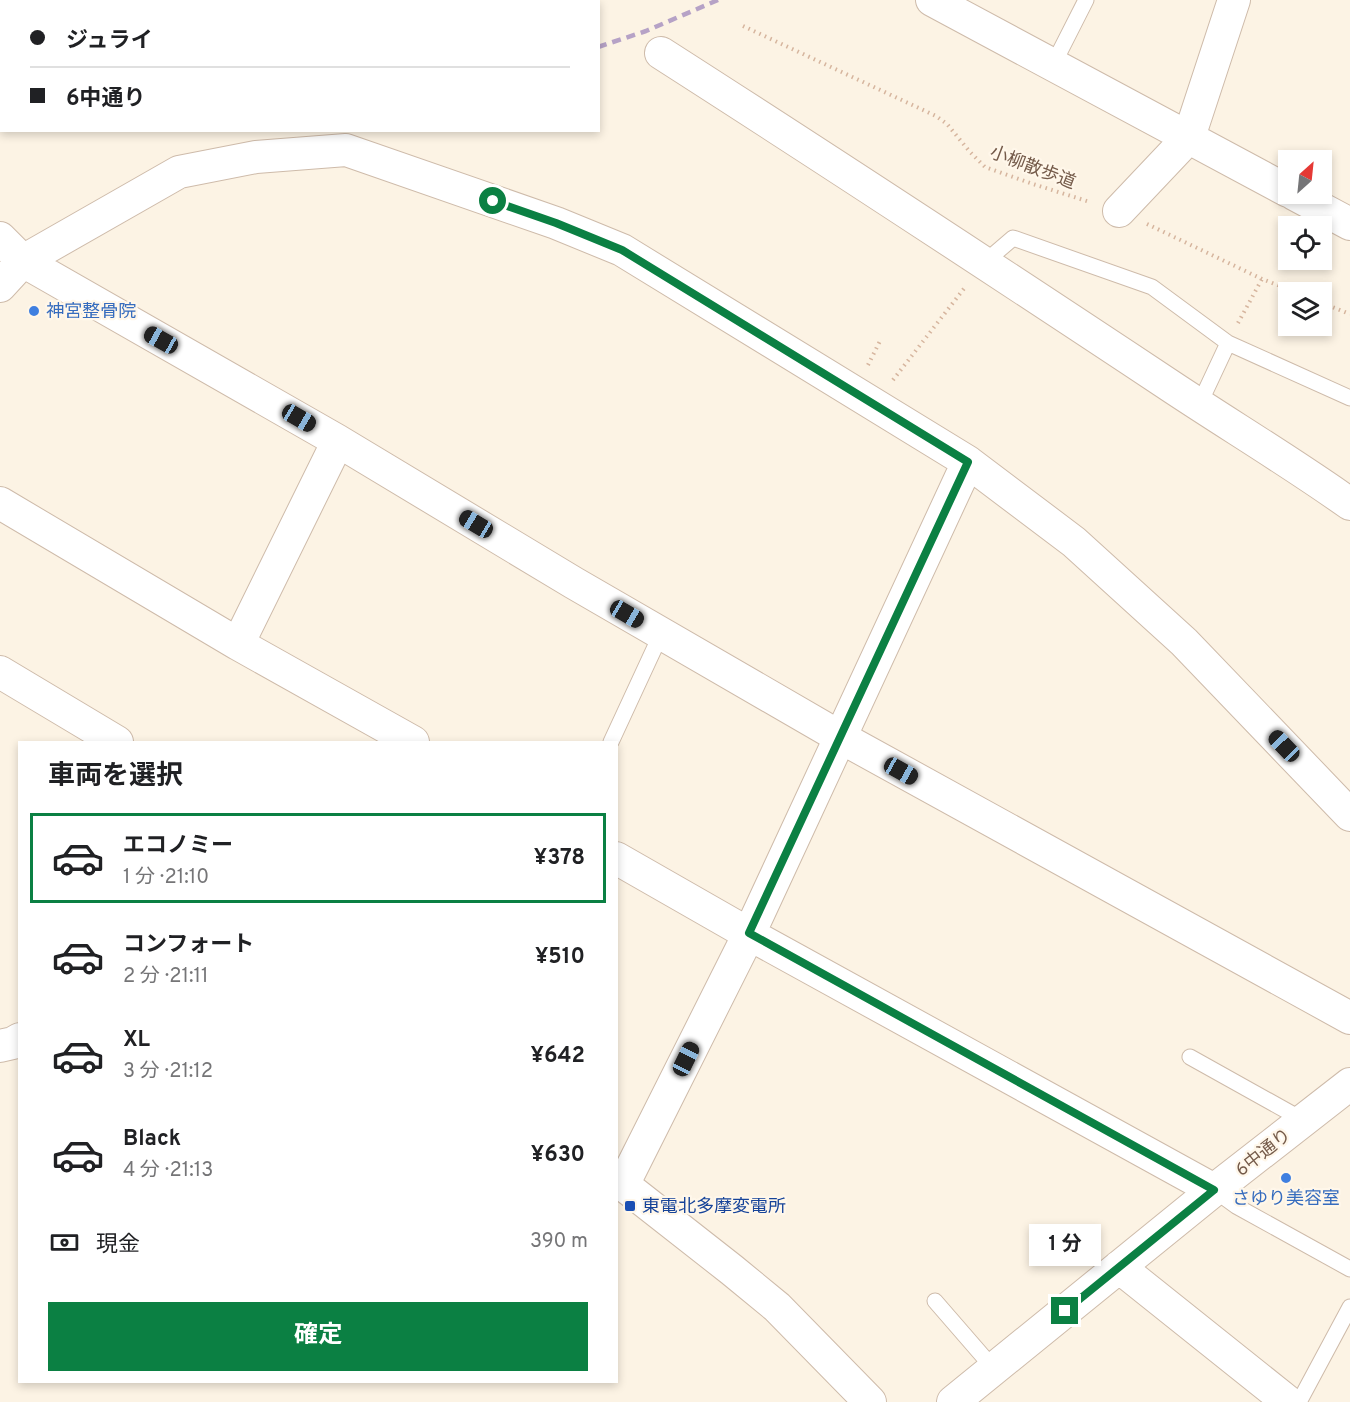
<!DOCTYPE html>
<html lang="ja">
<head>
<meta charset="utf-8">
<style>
  body { margin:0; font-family:Overpass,"Noto Sans JP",sans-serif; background:#f6f6f6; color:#202124; height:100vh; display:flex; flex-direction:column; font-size:22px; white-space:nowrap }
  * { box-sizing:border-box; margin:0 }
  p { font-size:20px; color:#757577 }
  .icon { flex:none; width:33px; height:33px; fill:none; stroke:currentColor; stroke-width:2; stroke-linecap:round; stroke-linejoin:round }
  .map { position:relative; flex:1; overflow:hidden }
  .panel { position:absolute; left:18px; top:741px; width:600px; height:642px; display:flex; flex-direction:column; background:#fff; border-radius:0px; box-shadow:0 3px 9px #0003 }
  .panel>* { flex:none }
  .hud { position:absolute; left:0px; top:0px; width:600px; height:132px; box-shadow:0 3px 9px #0003; display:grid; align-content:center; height:132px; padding:0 30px; background:#fff }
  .needle { width:39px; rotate:27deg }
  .tools { position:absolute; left:1278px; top:150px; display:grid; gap:12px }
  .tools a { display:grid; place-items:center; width:54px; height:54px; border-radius:0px; background:#fff; box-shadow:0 3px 9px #0003; font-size:30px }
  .end { position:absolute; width:27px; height:27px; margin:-14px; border:8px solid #0b8043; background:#fff; box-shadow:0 0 0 3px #fff }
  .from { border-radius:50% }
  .bubble { position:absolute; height:42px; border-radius:0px; background:#fff; box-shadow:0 3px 9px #0003; font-size:20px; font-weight:700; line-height:42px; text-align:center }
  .car { position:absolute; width:18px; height:36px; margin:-18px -9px; border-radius:8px; box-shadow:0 0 4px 2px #0007; background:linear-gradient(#222 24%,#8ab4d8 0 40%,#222 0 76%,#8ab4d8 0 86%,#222 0) }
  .hud b { display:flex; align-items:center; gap:21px; height:57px; font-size:22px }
  .hud b+b { border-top:2px solid #e0e0e0 }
  .hud i { width:15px; height:15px; background:#202124 }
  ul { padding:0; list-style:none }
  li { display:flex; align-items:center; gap:18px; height:90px; margin:0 12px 9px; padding:0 18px; border:3px solid transparent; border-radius:0px }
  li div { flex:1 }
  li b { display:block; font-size:22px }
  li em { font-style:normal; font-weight:700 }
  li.active { border-color:#0b8043 }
  li>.icon { width:54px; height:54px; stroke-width:1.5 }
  h2 { padding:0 30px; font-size:27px; line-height:72px }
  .pay { display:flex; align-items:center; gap:15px; height:66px; padding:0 30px; font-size:22px }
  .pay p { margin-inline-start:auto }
  .primary-button { display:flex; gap:12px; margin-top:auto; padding:12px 30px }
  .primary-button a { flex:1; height:69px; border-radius:0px; background:#0b8043; color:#fff; font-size:24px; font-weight:700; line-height:69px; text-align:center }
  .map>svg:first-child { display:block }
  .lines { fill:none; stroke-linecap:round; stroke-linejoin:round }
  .lane-casing { stroke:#cebbaa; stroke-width:17 }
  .street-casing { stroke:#cebbaa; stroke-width:34 }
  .path { stroke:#d6b59e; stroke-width:4; stroke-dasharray:1.5 4.5; stroke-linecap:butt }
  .lane { stroke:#fff; stroke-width:15 }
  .street { stroke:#fff; stroke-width:32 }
  .rail { stroke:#b6a2c6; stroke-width:4.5; stroke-dasharray:9 6; stroke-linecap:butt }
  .route { stroke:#0b8043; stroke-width:8 }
  .shop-dot { fill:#3f7fe0; stroke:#fff7ea; stroke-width:2 }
  .transit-dot { fill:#1a4fb4; stroke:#fff7ea; stroke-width:2 }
  .labels { text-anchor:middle; stroke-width:4.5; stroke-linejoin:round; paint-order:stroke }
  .street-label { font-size:18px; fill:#745a49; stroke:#fff7ea }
  .shop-label { font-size:18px; fill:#366cbe; stroke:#fff7ea; text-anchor:start }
  .transit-label { font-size:18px; fill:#164399; stroke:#fff7ea; text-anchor:start }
</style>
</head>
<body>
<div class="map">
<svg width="1350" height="1402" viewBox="0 0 1350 1402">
  <rect width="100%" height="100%" fill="#fcf3e4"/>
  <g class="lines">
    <g class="lane-casing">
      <path id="lane" d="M1053 65 1086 0
        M985 262 1013 238 1152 287 1228 343 1350 398
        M1199 405 1228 343
        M611 742 661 634
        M1190 1057 1303 1120
        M1214 1190 1236 1206 1350 1269
        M935 1301 994 1369
        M1299 1402 1350 1307"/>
    </g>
    <g class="street-casing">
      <path id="street" d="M120 0 122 2
        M932 0 1288 191
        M661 53C831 162 1000 273 1169 385 1229 425 1291 462 1350 504
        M1294 194 1350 224
        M1119 211 1189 137 1234 0
        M0 238 23 261 338 441 574 583 840 737 1350 1018
        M0 286 23 261 179 172 256 157 346 150 556 223 622 250 968 462 1074 542 1184 642 1350 815
        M0 503 238 644 413 742
        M238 644 338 441
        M0 672 117 742
        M616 858 749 934 1214 1190
        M0 1046 13 1043 20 1039
        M616 1179 732 1270 777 1307 870 1402
        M623 1185 749 934 968 462
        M1119 1267 1288 1402
        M953 1402 1214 1190 1350 1084"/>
    </g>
    <path class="path" d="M743 26 936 116 947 124 970 152 985 167 1033 184 1090 202
      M1147 224 1262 279 1296 292
      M1322 303 1350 314
      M1238 323 1262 279
      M868 365 881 339
      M893 380 966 286"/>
    <use href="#lane" class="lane"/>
    <use href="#street" class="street"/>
    <path class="rail" d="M598 47 646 31 718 0
      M0 108 2 109"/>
  </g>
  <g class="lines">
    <path class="route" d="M493 201 556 223 622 250 968 462 749 933 1214 1190 1065 1311"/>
  </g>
  <g class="shop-dot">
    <circle cx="34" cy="311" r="6"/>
    <circle cx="1286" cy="1178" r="6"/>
  </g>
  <rect class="transit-dot" x="624" y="1200" width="12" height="12" rx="3"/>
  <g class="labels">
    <g class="street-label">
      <text transform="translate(1033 167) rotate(21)" y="6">小柳散歩道</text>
      <text transform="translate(1263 1152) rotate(-38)" y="6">6中通り</text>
    </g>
    <g class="shop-label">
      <text x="46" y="317">神宮整骨院</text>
      <text x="1286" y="1204" text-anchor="middle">さゆり美容室</text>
    </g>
    <g class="transit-label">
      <text x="642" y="1212">東電北多摩変電所</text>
    </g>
  </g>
</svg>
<div class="tools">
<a><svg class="needle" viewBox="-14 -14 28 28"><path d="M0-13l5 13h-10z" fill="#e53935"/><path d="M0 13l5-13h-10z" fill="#757577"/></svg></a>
<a><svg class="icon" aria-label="locate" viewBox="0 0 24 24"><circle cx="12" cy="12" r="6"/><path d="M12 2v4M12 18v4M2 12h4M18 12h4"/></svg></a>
<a><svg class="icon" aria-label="layers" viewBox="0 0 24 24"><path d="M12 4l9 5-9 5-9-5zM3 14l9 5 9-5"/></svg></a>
</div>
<i class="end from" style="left:493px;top:201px"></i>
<i class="end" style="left:1065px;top:1311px"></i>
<div class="bubble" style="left:1029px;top:1224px;width:72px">1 分</div>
<i class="car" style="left:161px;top:340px;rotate:299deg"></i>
<i class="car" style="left:299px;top:418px;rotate:120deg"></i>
<i class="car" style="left:476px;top:524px;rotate:301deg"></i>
<i class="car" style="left:627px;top:614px;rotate:120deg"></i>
<i class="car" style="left:1284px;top:746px;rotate:316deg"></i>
<i class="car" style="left:901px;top:771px;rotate:119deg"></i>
<i class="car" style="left:686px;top:1059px;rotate:26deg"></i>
<div class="hud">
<b><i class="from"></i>ジュライ</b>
<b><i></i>6中通り</b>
</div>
<section class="panel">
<h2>車両を選択</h2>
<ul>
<li class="active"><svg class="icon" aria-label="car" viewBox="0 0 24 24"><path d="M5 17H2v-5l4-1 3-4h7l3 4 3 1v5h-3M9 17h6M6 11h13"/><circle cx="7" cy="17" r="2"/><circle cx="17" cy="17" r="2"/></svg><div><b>エコノミー</b><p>1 分 · 21:10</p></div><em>¥378</em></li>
<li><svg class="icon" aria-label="car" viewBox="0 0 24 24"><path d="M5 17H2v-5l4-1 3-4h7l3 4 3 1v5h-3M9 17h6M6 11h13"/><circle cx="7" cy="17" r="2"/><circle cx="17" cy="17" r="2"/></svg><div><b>コンフォート</b><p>2 分 · 21:11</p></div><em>¥510</em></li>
<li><svg class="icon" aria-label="car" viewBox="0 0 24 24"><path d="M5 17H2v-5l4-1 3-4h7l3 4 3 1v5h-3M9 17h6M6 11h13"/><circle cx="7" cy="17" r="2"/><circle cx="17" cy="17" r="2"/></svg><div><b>XL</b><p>3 分 · 21:12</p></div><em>¥642</em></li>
<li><svg class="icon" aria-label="car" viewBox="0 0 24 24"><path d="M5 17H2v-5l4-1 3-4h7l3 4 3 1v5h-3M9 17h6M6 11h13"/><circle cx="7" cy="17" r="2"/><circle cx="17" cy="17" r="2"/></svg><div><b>Black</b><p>4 分 · 21:13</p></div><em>¥630</em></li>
</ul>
<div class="pay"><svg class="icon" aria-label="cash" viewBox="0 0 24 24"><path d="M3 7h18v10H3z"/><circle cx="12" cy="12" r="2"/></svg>現金<p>390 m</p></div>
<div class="primary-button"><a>確定</a></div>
</section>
</div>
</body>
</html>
